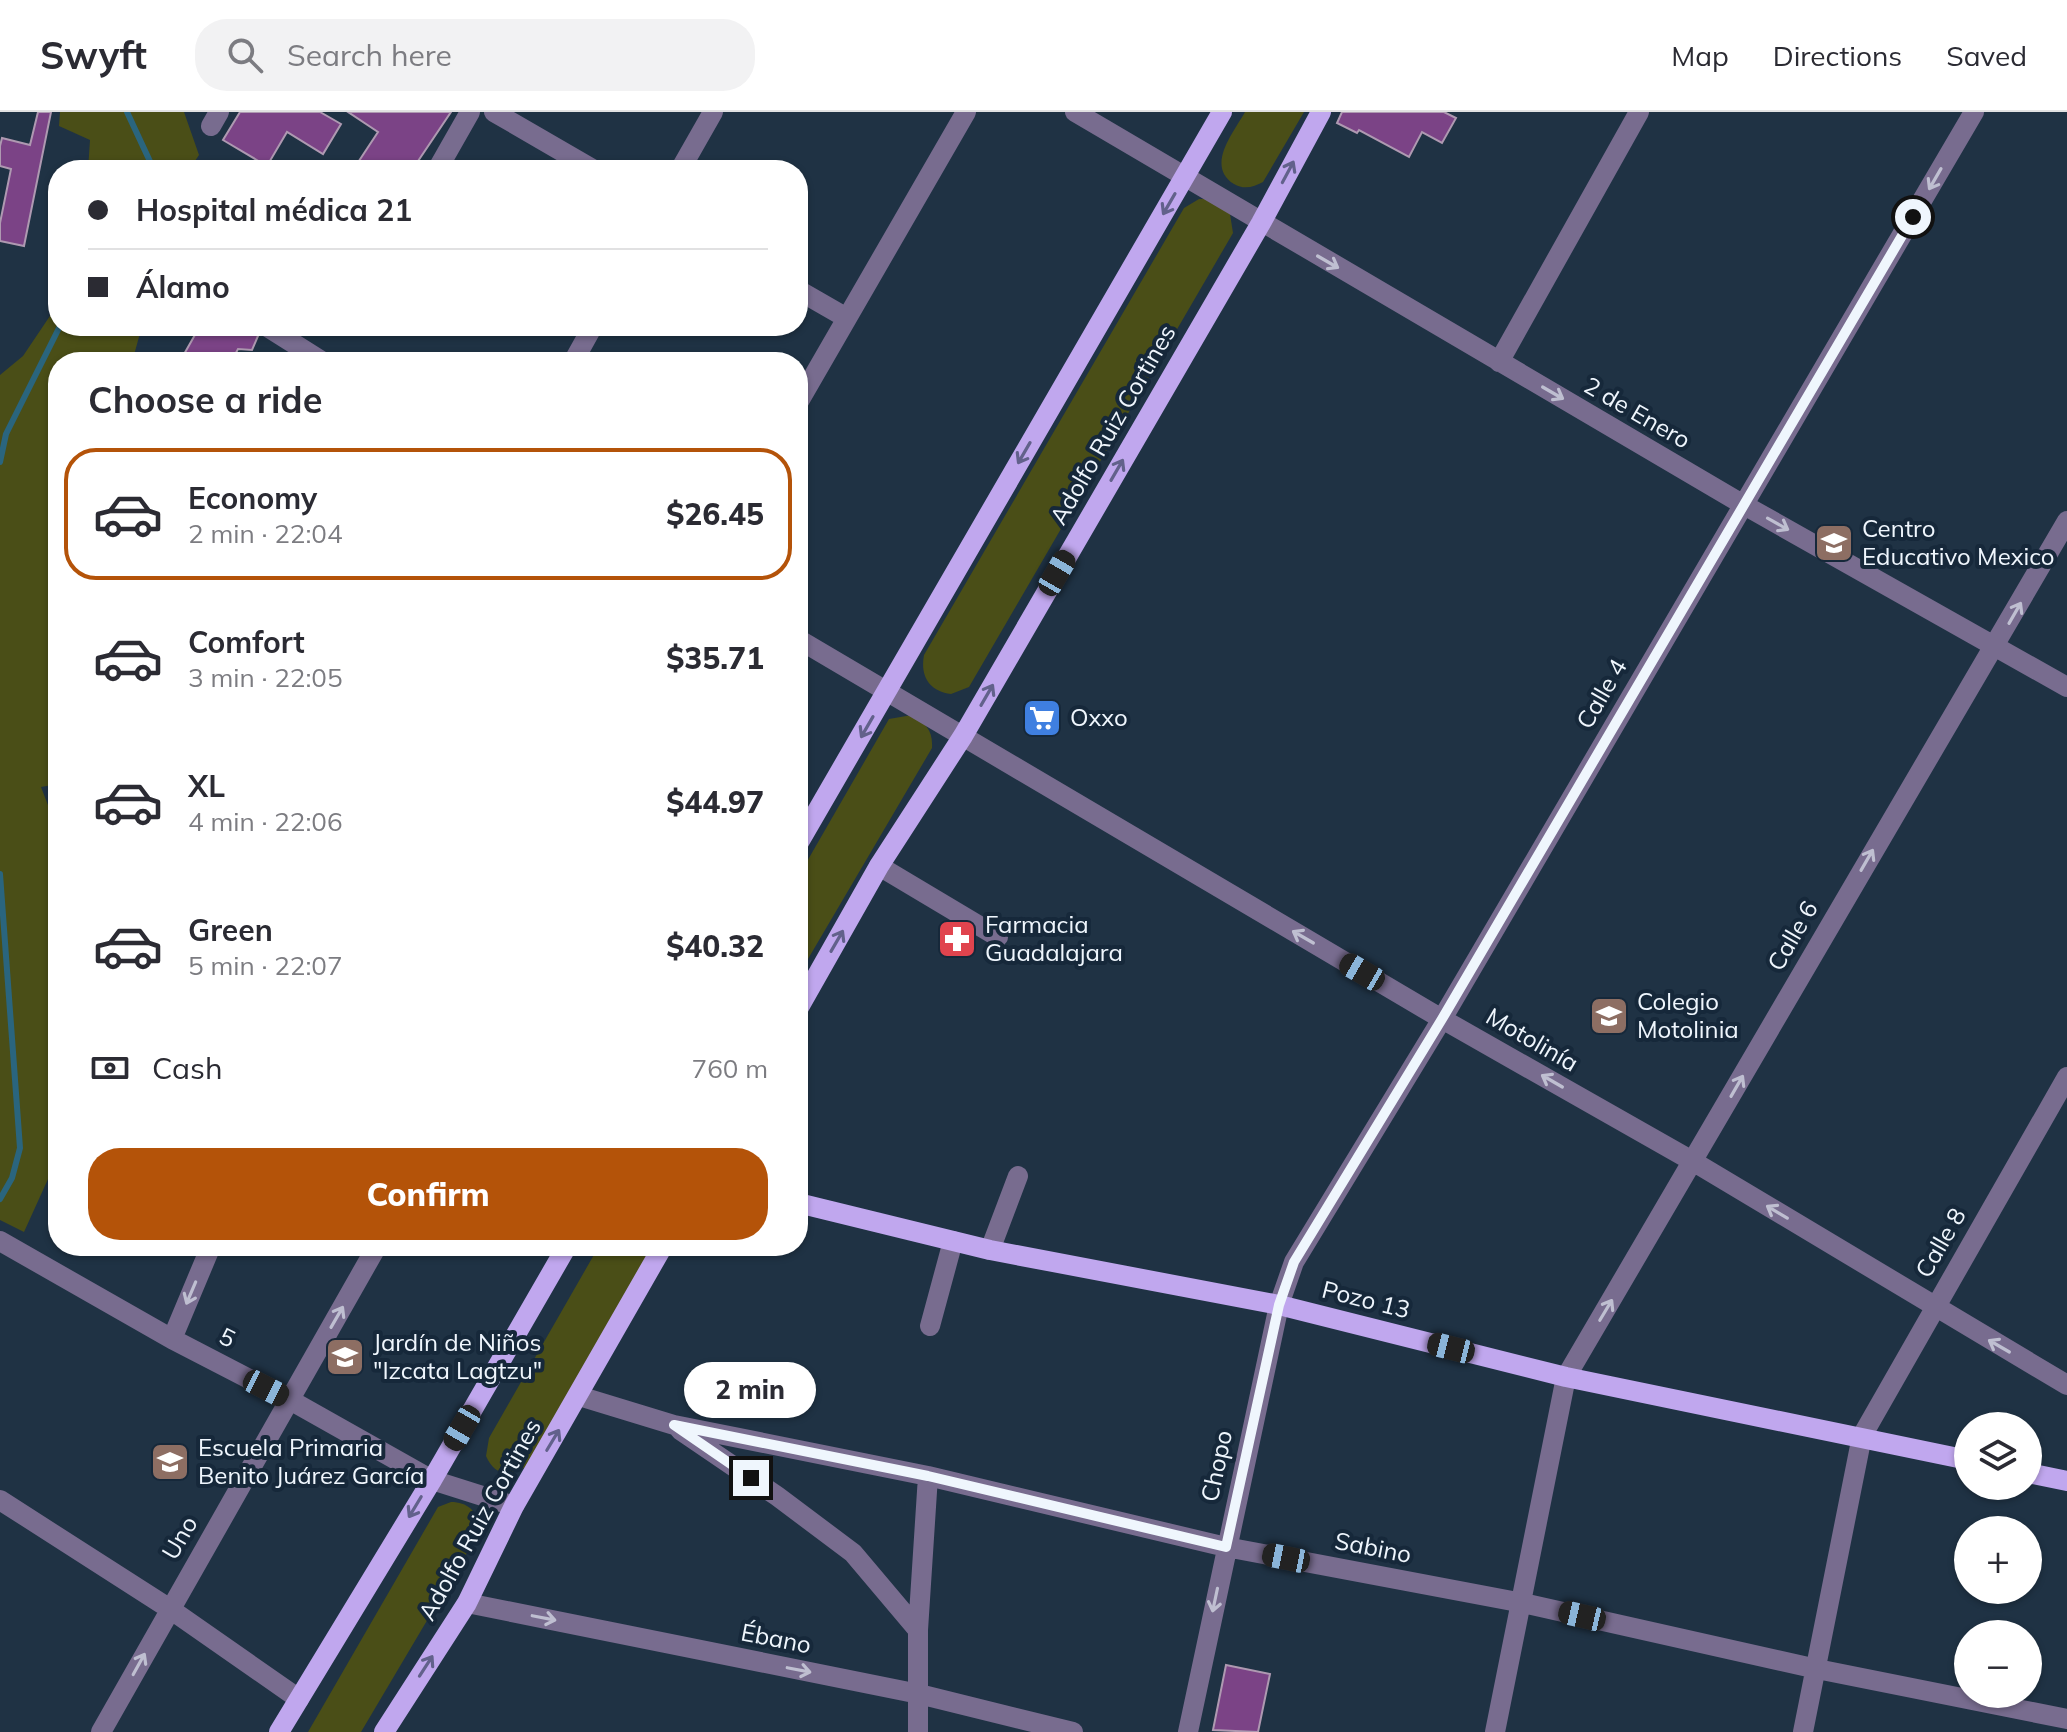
<!DOCTYPE html>
<html lang="en">
<head>
<meta charset="utf-8">
<style>
  body { margin:0; font-family:Mulish,sans-serif; background:#f2f2f3; color:#2b2b33; height:100vh; display:flex; flex-direction:column; font-size:30px; white-space:nowrap }
  * { box-sizing:border-box; margin:0 }
  p { font-size:26px; color:#7c7c81 }
  .icon { flex:none; width:44px; height:44px; fill:none; stroke:currentColor; stroke-width:2; stroke-linecap:round; stroke-linejoin:round }
  .map { position:relative; flex:1; overflow:hidden }
  .drawer { position:absolute; left:48px; top:240px; width:760px; height:904px; display:flex; flex-direction:column; background:#fff; border-radius:32px; box-shadow:0 2px 6px #0004 }
  .drawer>* { flex:none }
  .guide { position:absolute; left:48px; top:48px; width:760px; height:176px; border-radius:32px; box-shadow:0 2px 6px #0004; display:grid; align-content:center; height:176px; padding:0 40px; background:#fff }
  .controls { position:absolute; left:1954px; top:1300px; display:grid; gap:16px }
  .controls a { display:grid; place-items:center; width:88px; height:88px; border-radius:50%; background:#fff; box-shadow:0 2px 6px #0004; font-size:40px }
  .end { position:absolute; width:36px; height:36px; margin:-18px; border:10px solid #eff6fd; background:#111; box-shadow:0 0 0 4px #111 }
  .from { border-radius:50% }
  .bubble { position:absolute; height:56px; border-radius:28px; background:#fff; box-shadow:0 2px 6px #0004; font-size:26px; font-weight:800; line-height:56px; text-align:center }
  .car { position:absolute; width:24px; height:48px; margin:-24px -12px; border-radius:10px; box-shadow:0 0 6px 2px #0007; background:linear-gradient(#222 24%,#8ab4d8 0 40%,#222 0 76%,#8ab4d8 0 86%,#222 0) }
  .guide b { display:flex; align-items:center; gap:28px; height:76px; font-size:30px }
  .guide b+b { border-top:2px solid #e1e1e2 }
  .guide i { width:20px; height:20px; background:#2b2b33 }
  ul { padding:0; list-style:none }
  li { display:flex; align-items:center; gap:24px; height:132px; margin:0 16px 12px; padding:0 24px; border:4px solid transparent; border-radius:32px }
  li div { flex:1 }
  li b { display:block; font-size:30px }
  li em { font-style:normal; font-weight:800 }
  li.selected { border-color:#b45309 }
  li>.icon { width:72px; height:72px; stroke-width:1.5 }
  h2 { padding:0 40px; font-size:36px; line-height:96px }
  .pay { display:flex; align-items:center; gap:20px; height:88px; padding:0 40px; font-size:30px }
  .pay p { margin-inline-start:auto }
  .button { display:flex; gap:16px; margin-top:auto; padding:16px 40px }
  .button a { flex:1; height:92px; border-radius:32px; background:#b45309; color:#fff; font-size:32px; font-weight:800; line-height:92px; text-align:center }
  header { display:flex; align-items:center; gap:48px; box-sizing:border-box; height:112px; padding:0 40px; background:#fff; border-bottom:2px solid #e1e1e2 }
  header strong { font-size:38px }
  nav { display:flex; gap:44px; margin-inline-start:auto; font-size:28px }
  .search { width:560px; height:72px; background:#f2f2f3; display:flex; align-items:center; gap:20px; box-sizing:border-box; padding:0 28px; border-radius:32px; color:#7c7c81; font-size:30px }
  .map>svg:first-child { display:block }
  .green { fill:#4a4e17 }
  .lines { fill:none; stroke-linecap:round; stroke-linejoin:round }
  .stream { stroke:#2a657e; stroke-width:6 }
  .building { fill:#7b4386; stroke:#ae99b1; stroke-width:2 }
  .minor { stroke:#786c8f; stroke-width:20 }
  .major { stroke:#c0a7ee; stroke-width:20 }
  .oneway { stroke:#62618b }
  .oneway2 { stroke:#bfbfd1 }
  .route { stroke:#eff6fd; stroke-width:10 }
  .labels { text-anchor:middle; stroke-width:8; stroke-linejoin:round; paint-order:stroke }
  .street-label { font-size:24px; fill:#eff6fd; stroke:#16283a }
  .poi-label { font-size:24px; fill:#eff6fd; stroke:#16283a; text-anchor:start }
</style>
</head>
<body>
<header>
<strong>Swyft</strong>
<div class="search"><svg class="icon" aria-label="search" viewBox="0 0 24 24"><circle cx="10" cy="10" r="6"/><path d="M15 15l6 6"/></svg>Search here</div>
<nav><a>Map</a><a>Directions</a><a>Saved</a></nav>
</header>
<div class="map">
<svg width="2067" height="1620" viewBox="0 0 2067 1620">
  <rect width="100%" height="100%" fill="#1f3244"/>
  <path class="green" d="M60 0H184L199 43 189 58H88L90 28 59 14Z
    M1245 0H1304L1263 70C1254 75 1244 78 1234 72 1205 54 1234 20 1245 0Z
    M1199 87H1209L1230 102 1233 121 969 575 951 582C929 579 920 564 924 543L1184 96Z
    M58 192V214H142L134 243 148 250H58V672L41 675 58 719V1045L24 1120 0 1108V263L23 244Z
    M912 603C926 612 933 618 932 636L798 864V765L889 607Z
    M599 1134H655L527 1354C510 1366 494 1363 486 1344L489 1326Z
    M451 1390C469 1390 479 1401 480 1419L361 1620H308L438 1395Z"/>
  <g class="lines">
    <path class="stream" d="M127 0 154 58
      M0 350 6 322 60 214
      M0 762 20 1036 12 1066 0 1087"/>
  </g>
  <path class="building" d="M38 0H51L24 134 0 129V111L11 57 0 54V34L2 26 30 33Z
    M240 0H320L341 12 323 42 287 20 267 54 223 28Z
    M348 0H451L412 58H353L378 20Z
    M1342 0H1444L1456 6 1442 31 1422 20 1409 45 1359 18 1357 21 1337 11Z
    M200 214H243L258 224 252 238 238 237 231 250H193L183 244Z
    M1226 1553 1270 1562 1258 1620 1213 1618Z"/>
  <g class="lines">
    <path class="minor" d="M494 0 594 58
      M1075 0 1744 393 2067 575
      M211 14 219 0
      M437 58 470 0
      M680 58 713 0
      M798 178 845 205
      M266 214 323 250
      M573 250 593 214
      M1499 250 1639 0
      M798 291 966 0
      M798 527 1442 907 1694 1050 2067 1273
      M879 754 998 825
      M0 1129 172 1227 290 1288 432 1368 514 1394
      M990 1138 1018 1064
      M930 1214 953 1129
      M172 1227 211 1134
      M579 1284 674 1313 928 1364 1226 1435 1523 1491 1817 1557 2067 1607
      M680 1318 777 1384 853 1441 918 1518
      M0 1388 170 1497 299 1587
      M467 1491 919 1582 1073 1620
      M101 1620 377 1134
      M918 1620V1518L928 1364
      M1188 1620 1279 1193 1294 1150 1442 907 1974 0
      M1495 1620 1566 1265 2067 409
      M1803 1620 1862 1324 2067 965"/>
    <path class="major" d="M798 732 1222 0
      M798 897 879 754 963 624 1261 111 1321 0
      M798 1091 990 1138 1279 1193 1566 1265 1968 1348
      M2028 1361 2067 1369
      M279 1620 432 1368 567 1134
      M384 1620 467 1491 514 1394 663 1134"/>
  </g>
  <defs><path id="oneway-shaft" d="M-6 0H5M1.5-3L5.5 0L1.5 3" fill="none" stroke-width="1.6" stroke-linecap="round" stroke-linejoin="round" transform="scale(2)"/></defs>
  <g class="oneway">
    <use href="#oneway-shaft" transform="translate(1288 60) rotate(-62)"/>
    <use href="#oneway-shaft" transform="translate(1169 92) rotate(120)"/>
    <use href="#oneway-shaft" transform="translate(1024 341) rotate(120)"/>
    <use href="#oneway-shaft" transform="translate(1117 358) rotate(-60)"/>
    <use href="#oneway-shaft" transform="translate(987 583) rotate(-60)"/>
    <use href="#oneway-shaft" transform="translate(867 615) rotate(120)"/>
    <use href="#oneway-shaft" transform="translate(837 829) rotate(-60)"/>
    <use href="#oneway-shaft" transform="translate(553 1328) rotate(-59)"/>
    <use href="#oneway-shaft" transform="translate(415 1395) rotate(121)"/>
    <use href="#oneway-shaft" transform="translate(426 1554) rotate(-57)"/>
  </g>
  <g class="oneway2">
    <use href="#oneway-shaft" transform="translate(1935 67) rotate(120)"/>
    <use href="#oneway-shaft" transform="translate(1328 150) rotate(30)"/>
    <use href="#oneway-shaft" transform="translate(1553 281) rotate(30)"/>
    <use href="#oneway-shaft" transform="translate(1778 412) rotate(29)"/>
    <use href="#oneway-shaft" transform="translate(2015 501) rotate(-60)"/>
    <use href="#oneway-shaft" transform="translate(1867 748) rotate(-60)"/>
    <use href="#oneway-shaft" transform="translate(1303 825) rotate(-150)"/>
    <use href="#oneway-shaft" transform="translate(1552 969) rotate(-150)"/>
    <use href="#oneway-shaft" transform="translate(1737 974) rotate(-60)"/>
    <use href="#oneway-shaft" transform="translate(1777 1100) rotate(-149)"/>
    <use href="#oneway-shaft" transform="translate(191 1181) rotate(113)"/>
    <use href="#oneway-shaft" transform="translate(1606 1198) rotate(-59)"/>
    <use href="#oneway-shaft" transform="translate(337 1205) rotate(-60)"/>
    <use href="#oneway-shaft" transform="translate(1999 1234) rotate(-150)"/>
    <use href="#oneway-shaft" transform="translate(1215 1488) rotate(102)"/>
    <use href="#oneway-shaft" transform="translate(544 1506) rotate(11)"/>
    <use href="#oneway-shaft" transform="translate(139 1552) rotate(-61)"/>
    <use href="#oneway-shaft" transform="translate(799 1558) rotate(11)"/>
  </g>
  <g class="lines">
    <path class="route" d="M751 1366 674 1313 928 1364 1226 1435 1279 1193 1294 1150 1442 907 1913 105"/>
  </g>
  <defs>
    <g id="school-square" transform="scale(2)"><rect x="-9" y="-9" width="18" height="18" rx="4" fill="#8d6e63" stroke="#16283a"/><path d="M0-5L7-2L0 1L-7-2ZM-4 1L0 2.5L4 1V4Q0 6-4 4Z" fill="#fff"/></g>
    <g id="supermarket-square" transform="scale(2)"><rect x="-9" y="-9" width="18" height="18" rx="4" fill="#3f7fe0" stroke="#16283a"/><path d="M-6-5.5h2.5l.6 2H6L4.5 2H-2.5L-4.4-4H-6ZM-1.5 3.2a1.3 1.3 0 1 0 .1 0ZM3 3.2a1.3 1.3 0 1 0 .1 0Z" fill="#fff"/></g>
    <g id="pharmacy-square" transform="scale(2)"><rect x="-9" y="-9" width="18" height="18" rx="4" fill="#e0444e" stroke="#16283a"/><path d="M-2-6h4v4h4v4h-4v4h-4v-4h-4v-4h4Z" fill="#fff"/></g>
    <g id="university-square" transform="scale(2)"><rect x="-9" y="-9" width="18" height="18" rx="4" fill="#8d6e63" stroke="#16283a"/><path d="M0-5L7-2L0 1L-7-2ZM-4 1L0 2.5L4 1V4Q0 6-4 4Z" fill="#fff"/></g>
  </defs>
  <g fill-rule="evenodd">
    <use href="#school-square" x="1834" y="431"/>
    <use href="#supermarket-square" x="1042" y="606"/>
    <use href="#pharmacy-square" x="957" y="827"/>
    <use href="#university-square" x="1609" y="904"/>
    <use href="#school-square" x="345" y="1245"/>
    <use href="#school-square" x="170" y="1350"/>
  </g>
  <g class="labels">
    <g class="street-label">
      <text transform="translate(1637 301) rotate(30)" y="8">2 de Enero</text>
      <text transform="translate(1113 313) rotate(-60)" y="8">Adolfo Ruiz Cortines</text>
      <text transform="translate(1602 582) rotate(-60)" y="8">Calle 4</text>
      <text transform="translate(1793 824) rotate(-60)" y="8">Calle 6</text>
      <text transform="translate(1532 928) rotate(30)" y="8">Motolinía</text>
      <text transform="translate(1941 1131) rotate(-60)" y="8">Calle 8</text>
      <text transform="translate(1366 1188) rotate(14)" y="8">Pozo 13</text>
      <text transform="translate(227 1226) rotate(27)" y="8">5</text>
      <text transform="translate(1217 1354) rotate(-78)" y="8">Chopo</text>
      <text transform="translate(480 1408) rotate(-61)" y="8">Adolfo Ruiz Cortines</text>
      <text transform="translate(180 1426) rotate(-60)" y="8">Uno</text>
      <text transform="translate(1373 1436) rotate(11)" y="8">Sabino</text>
      <text transform="translate(776 1527) rotate(11)" y="8">Ébano</text>
    </g>
    <g class="poi-label">
      <text x="1862" y="425">Centro<tspan x="1862" dy="28">Educativo Mexico</tspan></text>
      <text x="1070" y="614">Oxxo</text>
      <text x="985" y="821">Farmacia<tspan x="985" dy="28">Guadalajara</tspan></text>
      <text x="1637" y="898">Colegio<tspan x="1637" dy="28">Motolinia</tspan></text>
      <text x="373" y="1239">Jardín de Niños<tspan x="373" dy="28">"Izcata Lagtzu"</tspan></text>
      <text x="198" y="1344">Escuela Primaria<tspan x="198" dy="28">Benito Juárez García</tspan></text>
    </g>
  </g>
</svg>
<div class="controls">
<a><svg class="icon" aria-label="layers" viewBox="0 0 24 24"><path d="M12 4l9 5-9 5-9-5zM3 14l9 5 9-5"/></svg></a>
<a>+</a>
<a>−</a>
</div>
<i class="end from" style="left:1913px;top:105px"></i>
<i class="end" style="left:751px;top:1366px"></i>
<div class="bubble" style="left:684px;top:1250px;width:132px">2 min</div>
<i class="car" style="left:1057px;top:461px;rotate:30deg"></i>
<i class="car" style="left:1362px;top:860px;rotate:300deg"></i>
<i class="car" style="left:1451px;top:1236px;rotate:284deg"></i>
<i class="car" style="left:266px;top:1276px;rotate:117deg"></i>
<i class="car" style="left:462px;top:1316px;rotate:210deg"></i>
<i class="car" style="left:1286px;top:1446px;rotate:281deg"></i>
<i class="car" style="left:1582px;top:1504px;rotate:283deg"></i>
<div class="guide">
<b><i class="from"></i>Hospital médica 21</b>
<b><i></i>Álamo</b>
</div>
<section class="drawer">
<h2>Choose a ride</h2>
<ul>
<li class="selected"><svg class="icon" aria-label="car" viewBox="0 0 24 24"><path d="M5 17H2v-5l4-1 3-4h7l3 4 3 1v5h-3M9 17h6M6 11h13"/><circle cx="7" cy="17" r="2"/><circle cx="17" cy="17" r="2"/></svg><div><b>Economy</b><p>2 min · 22:04</p></div><em>$26.45</em></li>
<li><svg class="icon" aria-label="car" viewBox="0 0 24 24"><path d="M5 17H2v-5l4-1 3-4h7l3 4 3 1v5h-3M9 17h6M6 11h13"/><circle cx="7" cy="17" r="2"/><circle cx="17" cy="17" r="2"/></svg><div><b>Comfort</b><p>3 min · 22:05</p></div><em>$35.71</em></li>
<li><svg class="icon" aria-label="car" viewBox="0 0 24 24"><path d="M5 17H2v-5l4-1 3-4h7l3 4 3 1v5h-3M9 17h6M6 11h13"/><circle cx="7" cy="17" r="2"/><circle cx="17" cy="17" r="2"/></svg><div><b>XL</b><p>4 min · 22:06</p></div><em>$44.97</em></li>
<li><svg class="icon" aria-label="car" viewBox="0 0 24 24"><path d="M5 17H2v-5l4-1 3-4h7l3 4 3 1v5h-3M9 17h6M6 11h13"/><circle cx="7" cy="17" r="2"/><circle cx="17" cy="17" r="2"/></svg><div><b>Green</b><p>5 min · 22:07</p></div><em>$40.32</em></li>
</ul>
<div class="pay"><svg class="icon" aria-label="cash" viewBox="0 0 24 24"><path d="M3 7h18v10H3z"/><circle cx="12" cy="12" r="2"/></svg>Cash<p>760 m</p></div>
<div class="button"><a>Confirm</a></div>
</section>
</div>
</body>
</html>
